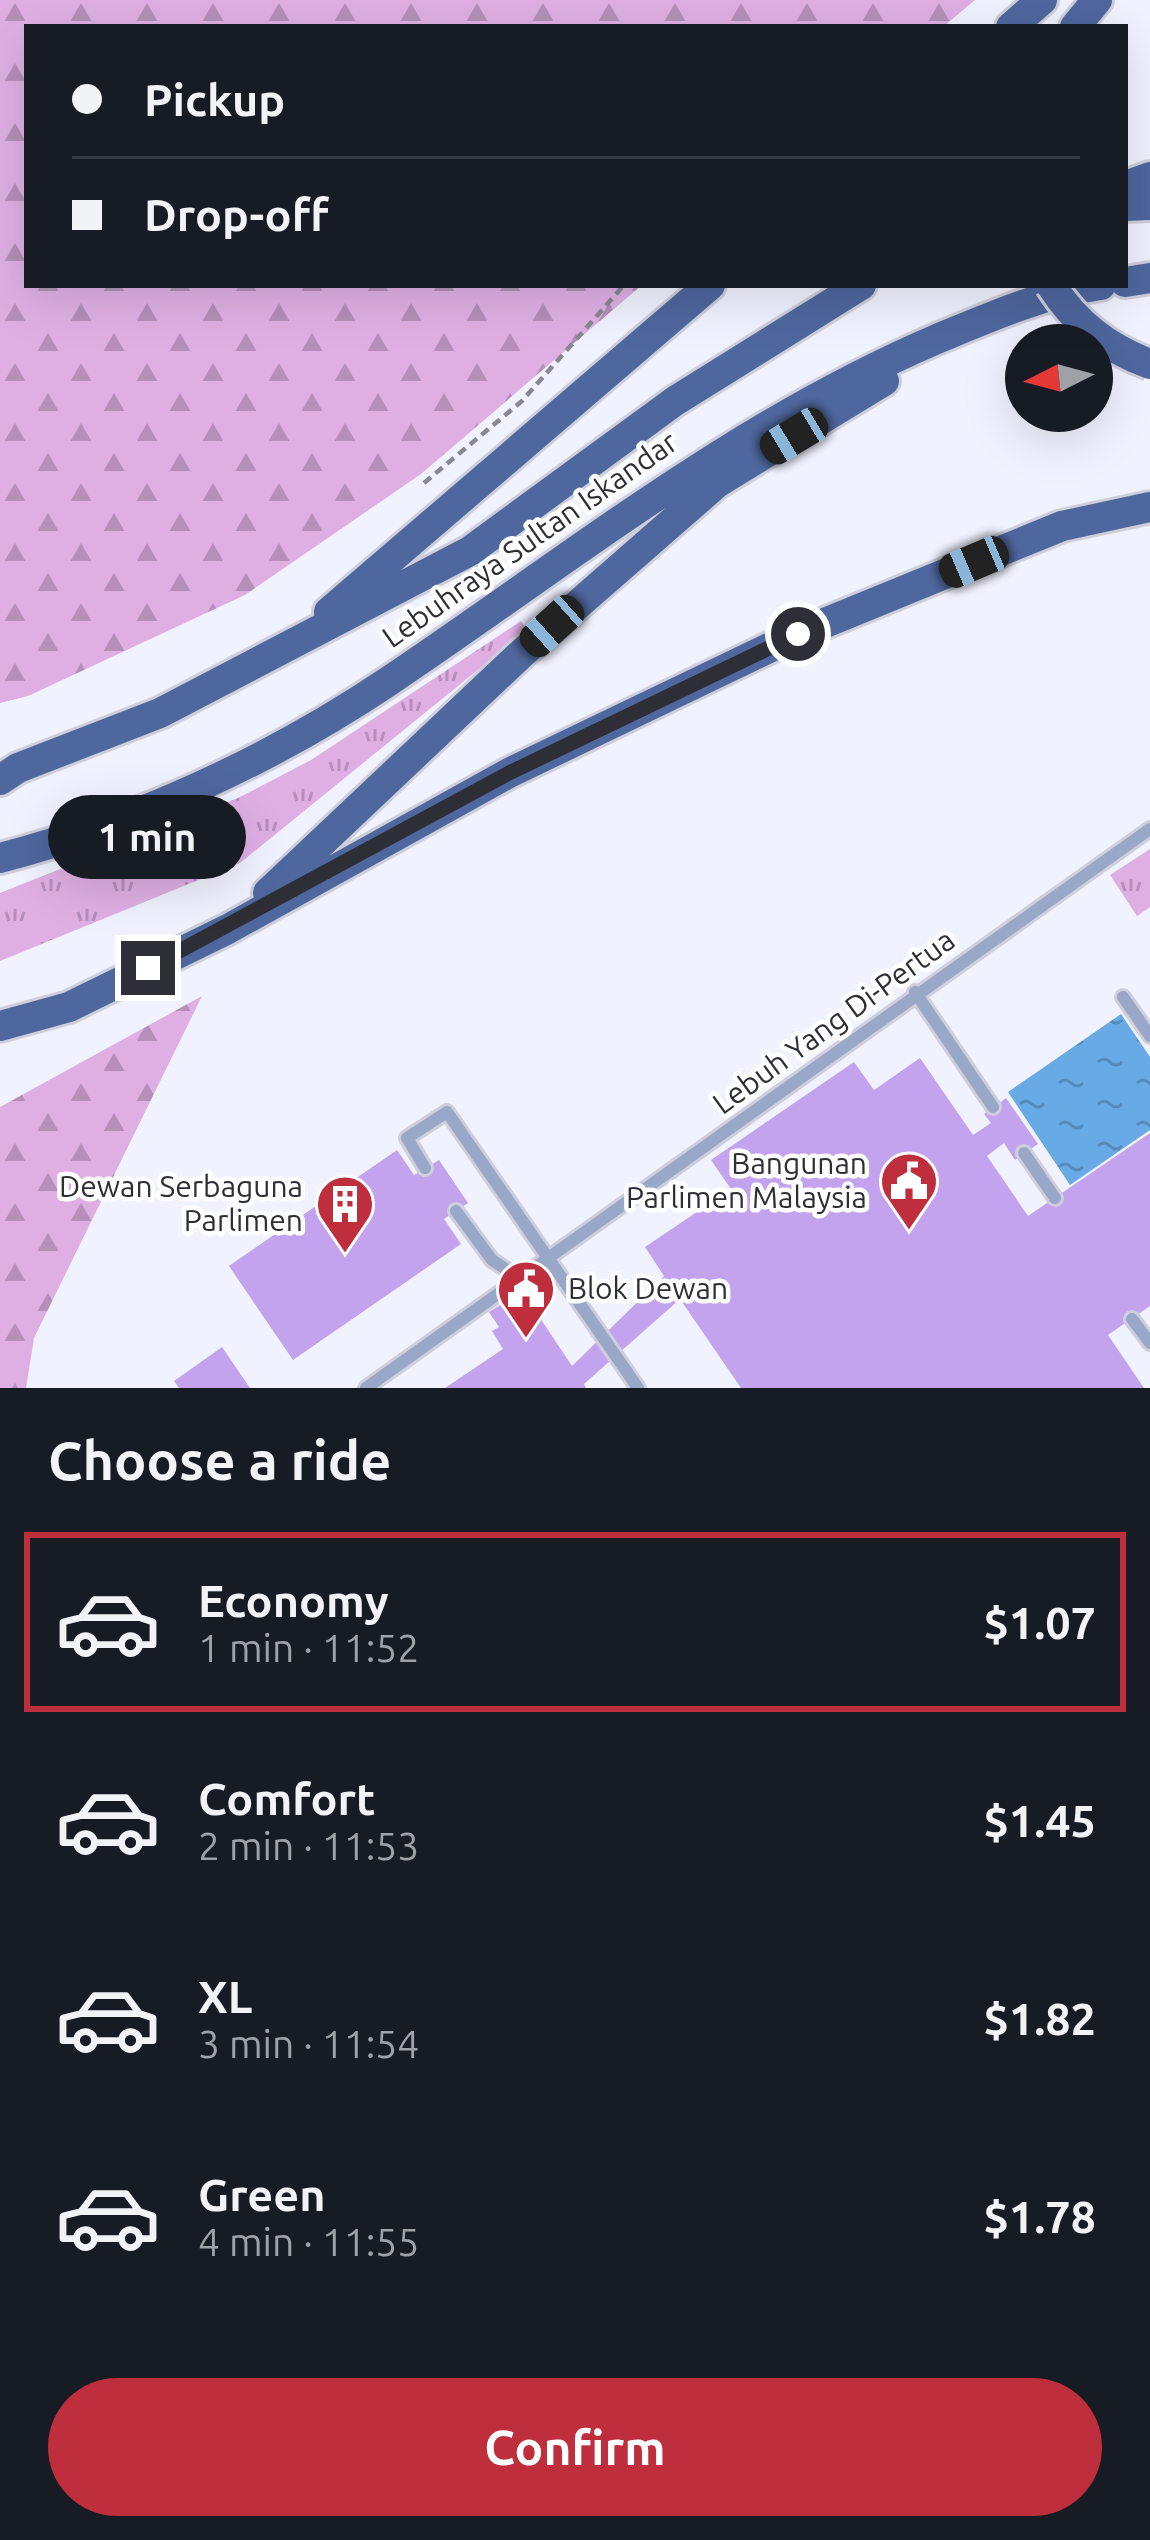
<!DOCTYPE html>
<html lang="en">
<head>
<meta charset="utf-8">
<style>
  body { margin:0; font-family:Ubuntu,sans-serif; background:#242831; color:#f1f3f6; height:100vh; display:flex; flex-direction:column; font-size:45px; white-space:nowrap }
  * { box-sizing:border-box; margin:0 }
  p { font-size:39px; color:#9ea1a6 }
  .icon { flex:none; width:66px; height:66px; fill:none; stroke:currentColor; stroke-width:2; stroke-linecap:round; stroke-linejoin:round }
  .map { position:relative; height:1388px; overflow:hidden }
  .panel { display:flex; flex-direction:column; background:#171b24; flex:1 }
  .panel>* { flex:none }
  .top-card { position:absolute; left:24px; top:24px; width:1104px; height:264px; border-radius:0px; box-shadow:0 12px 48px #0002; display:grid; align-content:center; height:264px; padding:0 48px; background:#171b24 }
  .needle { width:78px; rotate:264deg }
  .tools { position:absolute; left:1005px; top:324px; display:grid; gap:24px }
  .tools a { display:grid; place-items:center; width:108px; height:108px; border-radius:50%; background:#171b24; box-shadow:0 12px 48px #0002; font-size:60px }
  .end { position:absolute; width:54px; height:54px; margin:-27px; border:15px solid #2e2e36; background:#fff; box-shadow:0 0 0 6px #fff }
  .from { border-radius:50% }
  .bubble { position:absolute; height:84px; border-radius:42px; background:#171b24; box-shadow:0 12px 48px #0002; font-size:39px; font-weight:700; line-height:84px; text-align:center }
  .car { position:absolute; width:36px; height:72px; margin:-36px -18px; border-radius:15px; box-shadow:0 0 9px 3px #0007; background:linear-gradient(#222 24%,#8ab4d8 0 40%,#222 0 76%,#8ab4d8 0 86%,#222 0) }
  .top-card b { display:flex; align-items:center; gap:42px; height:114px; font-size:45px }
  .top-card b+b { border-top:3px solid #363941 }
  .top-card i { width:30px; height:30px; background:#f1f3f6 }
  ul { padding:0; list-style:none }
  li { display:flex; align-items:center; gap:36px; height:180px; margin:0 24px 18px; padding:0 24px; border:6px solid transparent; border-radius:0px }
  li div { flex:1 }
  li b { display:block; font-size:45px }
  li em { font-style:normal; font-weight:700 }
  li.active { border-color:#bf2e3c }
  li>.icon { width:108px; height:108px; stroke-width:1.5 }
  h2 { padding:0 48px; font-size:54px; line-height:144px }
  .primary-button { display:flex; gap:24px; margin-top:auto; padding:24px 48px }
  .primary-button a { flex:1; height:138px; border-radius:72px; background:#bf2e3c; color:#fff; font-size:48px; font-weight:700; line-height:138px; text-align:center }
  .map>svg:first-child { display:block }
  .grass { fill:url(#grass-tufts) }
  .forest { fill:url(#forest-firs) }
  .water { fill:url(#water-ripples) }
  .building { fill:#c4a3ee }
  .lines { fill:none; stroke-linecap:round; stroke-linejoin:round }
  .lane-casing { stroke:#cecfdb; stroke-width:18 }
  .primary-casing { stroke:#cecfdb; stroke-width:36 }
  .path { stroke:#888892; stroke-width:4.5; stroke-dasharray:9 6; stroke-linecap:butt }
  .lane { stroke:#99a8c8; stroke-width:12 }
  .primary { stroke:#4f679f; stroke-width:30 }
  .primary-bridge-casing { stroke:#cecfdb; stroke-width:36; stroke-linecap:butt }
  .primary-bridge { stroke:#4f679f; stroke-width:30 }
  .route { stroke:#2e2e36; stroke-width:15 }
  .labels { text-anchor:middle; stroke-width:9; stroke-linejoin:round; paint-order:stroke }
  .street-label { font-size:30px; fill:#2e2e36; stroke:#fff }
  .poi-label { font-size:30px; fill:#2e2e36; stroke:#fff; text-anchor:end }
</style>
</head>
<body>
<div class="map">
<svg width="1150" height="1388" viewBox="0 0 1150 1388">
  <defs>
    <pattern id="grass-tufts" width="24" height="20" patternUnits="userSpaceOnUse" patternTransform="scale(3)"><rect width="24" height="20" fill="#dfafe4"/><path d="M3 7l-1-3M5 7V3M7 7l1-3M15 17l-1-3M17 17v-4M19 17l1-3" fill="none" stroke="#b58fba"/></pattern>
    <pattern id="forest-firs" width="22" height="20" patternUnits="userSpaceOnUse" patternTransform="scale(3)"><rect width="22" height="20" fill="#dfafe4"/><path d="M5 1l3.5 6h-7zM16 11l3.5 6h-7z" fill="#b58fba"/></pattern>
    <pattern id="water-ripples" width="26" height="14" patternUnits="userSpaceOnUse" patternTransform="scale(3)"><rect width="26" height="14" fill="#67aae5"/><path d="M2 4q2-2 4 0t4 0M15 11q2-2 4 0t4 0" fill="none" stroke="#558bba"/></pattern>
  </defs>
  <rect width="100%" height="100%" fill="#f1f2ff"/>
  <path class="grass" d="M521 621 527 630 240 863 0 961V893L238 798 311 760Z
    M1150 849V907L1137 916 1110 875Z"/>
  <path class="forest" d="M0 0H975L943 27H27V285H642L421 474 245 595 28 696 0 703Z
    M202 996 34 1338 26 1388H0V1107Z"/>
  <path class="water" d="M1121 1014 1150 1057V1130L1070 1185 1008 1092Z"/>
  <path class="building" d="M920 1058 973 1135 991 1123 984 1114 1006 1098 1038 1144 1015 1160 1004 1143 987 1156 1028 1216 1150 1133V1306L1108 1335 1144 1388H741L680 1299 584 1384 586 1388H445L503 1349 492 1331 499 1327 489 1312 522 1291 572 1366 664 1276 645 1247 731 1189 711 1160 854 1062 874 1090Z
    M397 1150 414 1175 439 1160 468 1203 444 1219 461 1244 293 1360 229 1266Z
    M222 1347 250 1388H179L174 1381Z"/>
  <g class="lines">
    <g class="lane-casing">
      <path id="lane" d="M915 992 993 1107
        M1123 997 1150 1036
        M1024 1153 1055 1198
        M425 1168 407 1138 447 1112 638 1388
        M456 1211 492 1260 522 1280
        M1132 1319 1150 1343
        M366 1388 1150 829"/>
    </g>
    <g class="primary-casing">
      <path id="primary" d="M1011 27 1042 0
        M1075 27 1097 0
        M1125 186 1150 177
        M1125 206 1150 205
        M1125 282 1150 278
        M329 612 710 285
        M0 780 18 768 160 713 470 551 675 401 861 285
        M0 858C135 823 273 759 389 681 569 560 736 425 937 339 990 317 1044 293 1101 285
        M268 893 520 655 717 483 884 381
        M0 1026 69 1007 228 929 509 773 798 634 1062 526 1150 507"/>
    </g>
    <path class="path" d="M424 483 522 401 624 285"/>
    <use href="#lane" class="lane"/>
    <use href="#primary" class="primary"/>
    <g class="primary-bridge-casing">
      <path id="primary-bridge" d="M1051 285C1076 324 1107 348 1150 364"/>
    </g>
    <use href="#primary-bridge" class="primary-bridge"/>
  </g>
  <g class="lines">
    <path class="route" d="M148 968 509 773 798 634"/>
  </g>
  <defs>
    <g id="civic-pin" transform="scale(3)"><path d="M0 17L-7.5 6A9.5 9.5 0 1 1 7.5 6Z" fill="#bf2e3c" stroke="#fff"/><path d="M-.6-6.5H3V-4.5H.6V-3L4-1V1h2V6H-6V1h2V-1L-.6-3ZM-1.2 2.5V6h2.4V2.5Z" fill="#fff"/></g>
    <g id="building-pin" transform="scale(3)"><path d="M0 17L-7.5 6A9.5 9.5 0 1 1 7.5 6Z" fill="#bf2e3c" stroke="#fff"/><path d="M-4-6H4V6H1V3H-1V6H-4ZM-2.5-4.3h1.7v1.8h-1.7ZM.8-4.3h1.7v1.8H.8ZM-2.5-1h1.7V.8h-1.7ZM.8-1h1.7V.8H.8Z" fill="#fff"/></g>
  </defs>
  <g fill-rule="evenodd">
    <use href="#civic-pin" x="909" y="1181"/>
    <use href="#building-pin" x="345" y="1204"/>
    <use href="#civic-pin" x="526" y="1289"/>
  </g>
  <g class="labels">
    <g class="street-label">
      <text transform="translate(530 540) rotate(-35)" y="10">Lebuhraya Sultan Iskandar</text>
      <text transform="translate(834 1022) rotate(-36)" y="10">Lebuh Yang Di-Pertua</text>
    </g>
    <g class="poi-label">
      <text x="867" y="1174">Bangunan<tspan x="867" dy="34">Parlimen Malaysia</tspan></text>
      <text x="303" y="1197">Dewan Serbaguna<tspan x="303" dy="34">Parlimen</tspan></text>
      <text x="568" y="1299" text-anchor="start">Blok Dewan</text>
    </g>
  </g>
</svg>
<div class="tools">
<a><svg class="needle" viewBox="-14 -14 28 28"><path d="M0-13l5 13h-10z" fill="#e53935"/><path d="M0 13l5-13h-10z" fill="#9ea1a6"/></svg></a>
</div>
<i class="end from" style="left:798px;top:634px"></i>
<i class="end" style="left:148px;top:968px"></i>
<div class="bubble" style="left:48px;top:795px;width:198px">1 min</div>
<i class="car" style="left:794px;top:436px;rotate:239deg"></i>
<i class="car" style="left:974px;top:562px;rotate:247deg"></i>
<i class="car" style="left:552px;top:626px;rotate:228deg"></i>
<div class="top-card">
<b><i class="from"></i>Pickup</b>
<b><i></i>Drop-off</b>
</div>
</div>
<section class="panel">
<h2>Choose a ride</h2>
<ul>
<li class="active"><svg class="icon" aria-label="car" viewBox="0 0 24 24"><path d="M5 17H2v-5l4-1 3-4h7l3 4 3 1v5h-3M9 17h6M6 11h13"/><circle cx="7" cy="17" r="2"/><circle cx="17" cy="17" r="2"/></svg><div><b>Economy</b><p>1 min · 11:52</p></div><em>$1.07</em></li>
<li><svg class="icon" aria-label="car" viewBox="0 0 24 24"><path d="M5 17H2v-5l4-1 3-4h7l3 4 3 1v5h-3M9 17h6M6 11h13"/><circle cx="7" cy="17" r="2"/><circle cx="17" cy="17" r="2"/></svg><div><b>Comfort</b><p>2 min · 11:53</p></div><em>$1.45</em></li>
<li><svg class="icon" aria-label="car" viewBox="0 0 24 24"><path d="M5 17H2v-5l4-1 3-4h7l3 4 3 1v5h-3M9 17h6M6 11h13"/><circle cx="7" cy="17" r="2"/><circle cx="17" cy="17" r="2"/></svg><div><b>XL</b><p>3 min · 11:54</p></div><em>$1.82</em></li>
<li><svg class="icon" aria-label="car" viewBox="0 0 24 24"><path d="M5 17H2v-5l4-1 3-4h7l3 4 3 1v5h-3M9 17h6M6 11h13"/><circle cx="7" cy="17" r="2"/><circle cx="17" cy="17" r="2"/></svg><div><b>Green</b><p>4 min · 11:55</p></div><em>$1.78</em></li>
</ul>
<div class="primary-button"><a>Confirm</a></div>
</section>
</body>
</html>
